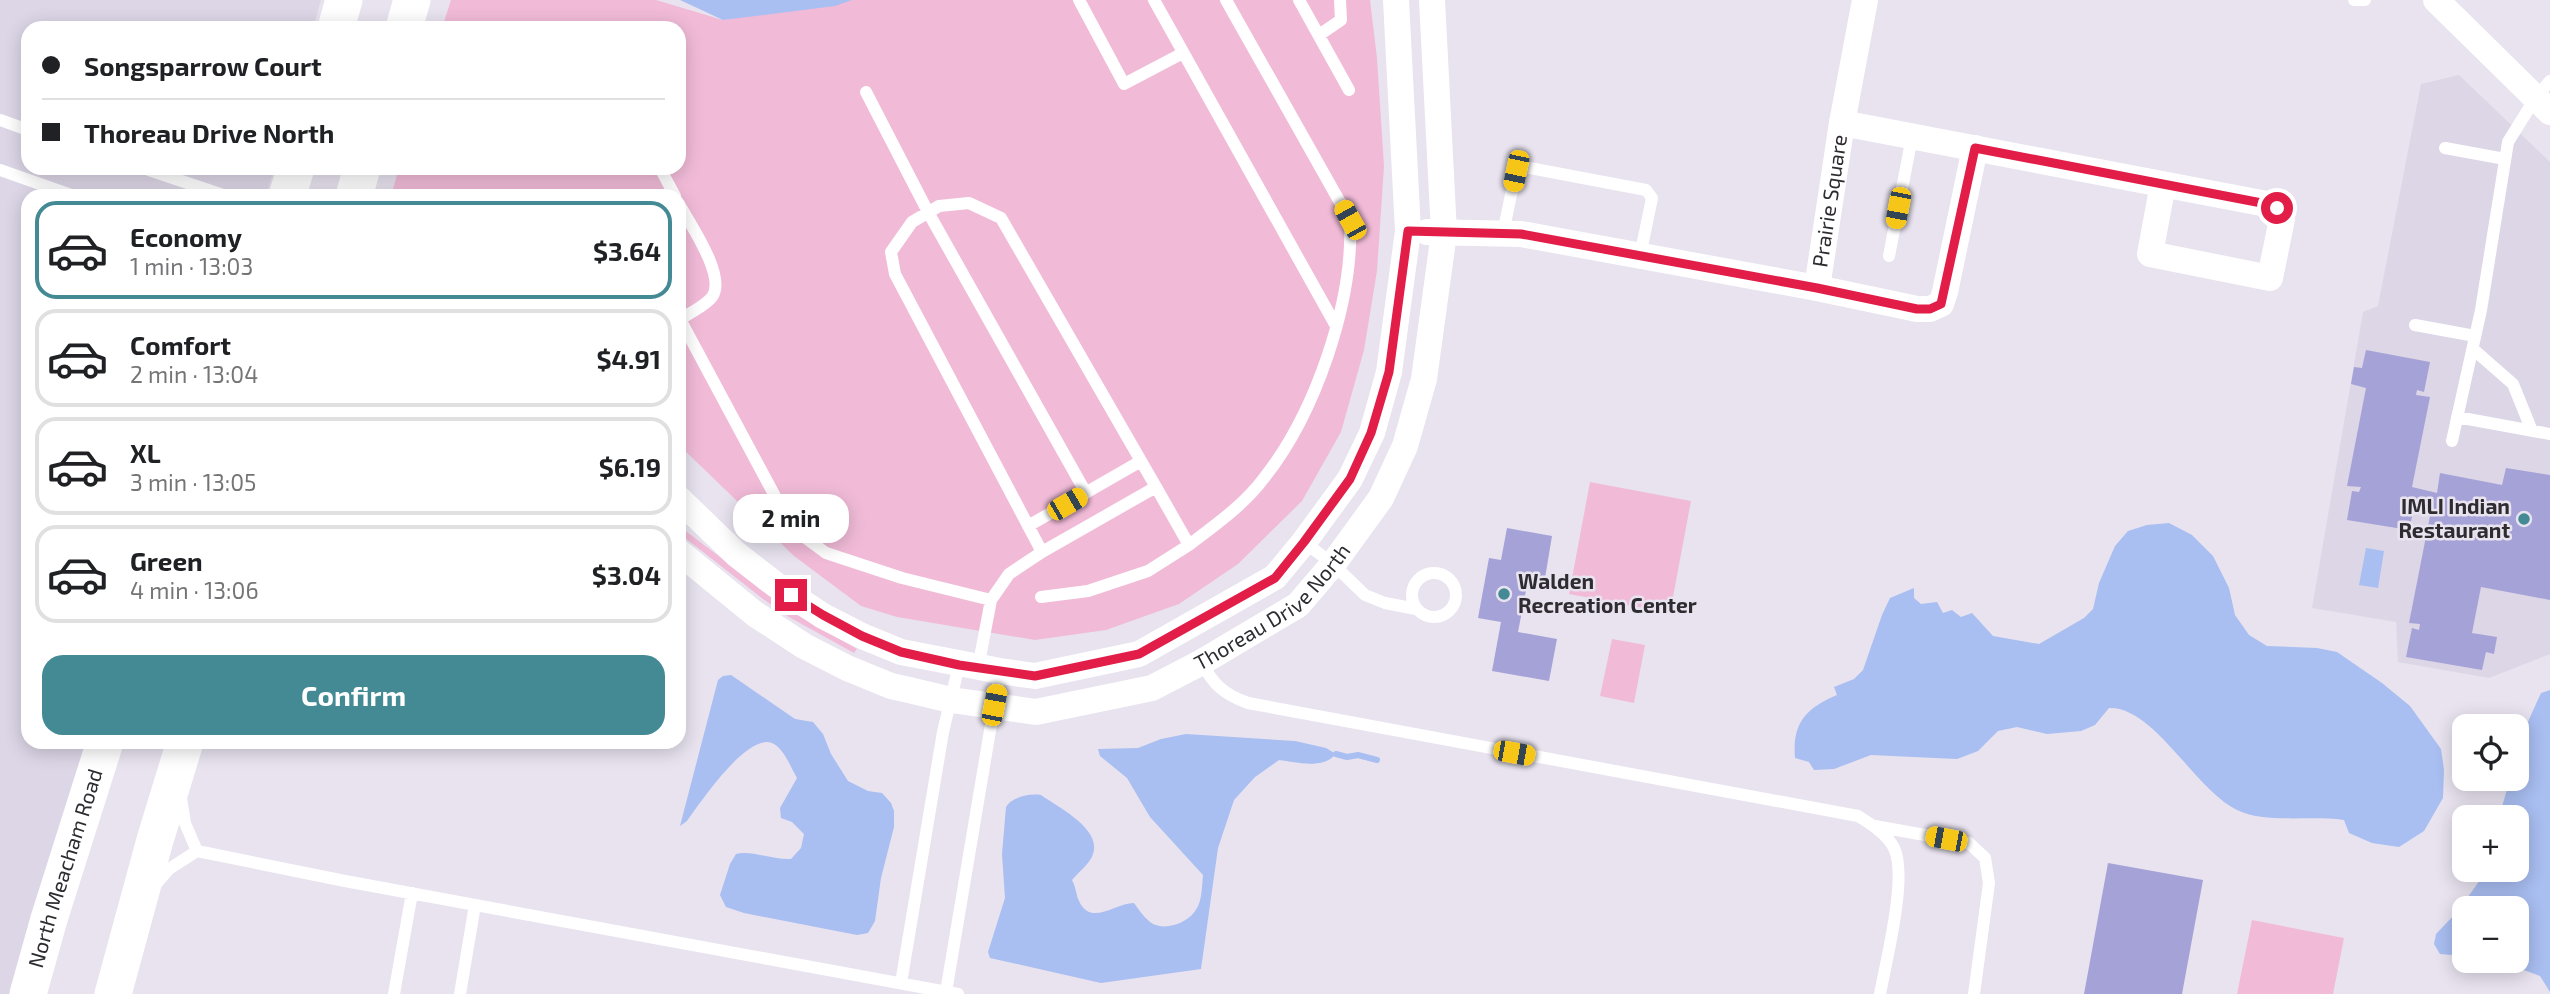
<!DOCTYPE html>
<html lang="en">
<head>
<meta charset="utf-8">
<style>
  body { margin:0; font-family:"Exo 2",sans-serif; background:#f6f6f6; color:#202124; height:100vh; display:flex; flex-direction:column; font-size:26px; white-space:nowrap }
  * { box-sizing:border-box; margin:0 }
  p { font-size:23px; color:#757577 }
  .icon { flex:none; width:38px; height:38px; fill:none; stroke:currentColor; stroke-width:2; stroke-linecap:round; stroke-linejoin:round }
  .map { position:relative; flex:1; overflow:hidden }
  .side { position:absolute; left:21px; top:189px; width:665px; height:560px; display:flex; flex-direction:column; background:#fff; border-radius:21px; box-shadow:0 4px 18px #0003 }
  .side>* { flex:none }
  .guide { position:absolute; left:21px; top:21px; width:665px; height:154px; border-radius:21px; box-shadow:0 4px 18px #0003; display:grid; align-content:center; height:154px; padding:0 21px; background:#fff }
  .buttons { position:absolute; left:2452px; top:714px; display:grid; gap:14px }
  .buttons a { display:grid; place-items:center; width:77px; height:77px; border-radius:14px; background:#fff; box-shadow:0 4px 18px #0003; font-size:35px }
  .end { position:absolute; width:32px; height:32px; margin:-16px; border:9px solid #e11d48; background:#fff; box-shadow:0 0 0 4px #fff }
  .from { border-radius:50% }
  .bubble { position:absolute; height:49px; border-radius:21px; background:#fff; box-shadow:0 4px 18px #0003; font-size:23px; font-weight:700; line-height:49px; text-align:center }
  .car { position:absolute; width:21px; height:42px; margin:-21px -10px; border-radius:9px; box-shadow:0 0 5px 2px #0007; background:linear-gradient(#f5c518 24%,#345 0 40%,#f5c518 0 76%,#345 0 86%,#f5c518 0) }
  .guide b { display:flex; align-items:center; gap:24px; height:66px; font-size:26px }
  .guide b+b { border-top:2px solid #e0e0e0 }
  .guide i { width:18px; height:18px; background:#202124 }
  ul { padding:12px 0 0; list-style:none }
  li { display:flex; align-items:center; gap:21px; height:98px; margin:0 14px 10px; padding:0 7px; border:4px solid #e0e0e0; border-radius:21px }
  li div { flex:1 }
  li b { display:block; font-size:26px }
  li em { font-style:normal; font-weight:700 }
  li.active { border-color:#448a95 }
  li>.icon { width:63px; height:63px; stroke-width:1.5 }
  .primary-button { display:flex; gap:14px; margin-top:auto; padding:14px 21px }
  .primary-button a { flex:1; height:80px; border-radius:21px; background:#448a95; color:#fff; font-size:28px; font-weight:700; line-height:80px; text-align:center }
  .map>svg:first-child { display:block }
  .built { fill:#ddd6e7 }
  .green { fill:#f1bbd8 }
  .water { fill:#a9bef1 }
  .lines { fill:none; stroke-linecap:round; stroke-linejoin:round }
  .stream { stroke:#a9bef1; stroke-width:6 }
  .building { fill:#a5a2d7 }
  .service { stroke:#fff; stroke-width:12 }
  .minor { stroke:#fff; stroke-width:26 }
  .secondary { stroke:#fff; stroke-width:37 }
  .route { stroke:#e11d48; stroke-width:9 }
  .poi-dot { fill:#448a95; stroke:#e8e3ef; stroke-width:2.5 }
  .labels { text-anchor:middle; stroke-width:5; stroke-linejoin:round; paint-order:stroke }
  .street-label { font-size:21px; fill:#2e2c31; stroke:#e8e3ef }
  .poi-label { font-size:21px; font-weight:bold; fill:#2e2c31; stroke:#e8e3ef; text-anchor:end }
</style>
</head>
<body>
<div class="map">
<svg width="2550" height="994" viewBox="0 0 2550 994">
  <rect width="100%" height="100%" fill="#e8e3ef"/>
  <path class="built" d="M0 0H321L313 28H28V168H274L266 196H28V742H110L45 994H0Z
    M2459 75 2550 162V654L2489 678 2398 662 2396 622 2312 608 2363 312 2378 306 2421 84Z"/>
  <path class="green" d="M451 0H656L723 20 852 0H1370L1377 58 1384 166 1377 271 1364 350 1341 432 1302 501 1238 564 1179 604 1106 630 1035 640 897 617 861 606 794 556 679 445V196H391L399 168H679V28H442Z
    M1590 482 1691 501 1670 613 1569 594Z
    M679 526 794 613 857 649 854 653 789 617 763 599 679 533Z
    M1612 639 1645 645 1634 703 1600 696Z
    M2252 920 2344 938 2333 994H2237Z"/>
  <path class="water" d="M680 0H852L835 6 723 20Z
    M2169 523 2192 535 2213 556 2229 588 2235 615 2249 635 2267 646 2317 648 2337 652 2382 683 2410 706 2441 749 2444 770 2443 798 2424 831 2399 847 2372 843 2349 833 2344 820C2311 815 2266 824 2237 810 2195 790 2154 706 2109 708L2095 725 2081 731 2047 734 2017 727 1998 731 1978 751 1957 759 1871 755 1834 769 1814 770 1809 762 1795 758C1792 723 1806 708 1837 695L1834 687 1854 679 1863 670 1882 615 1890 598 1914 588V598L1921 604 1937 602 1943 613 1952 610 1961 617 1972 613 1993 636 2039 644 2084 618 2093 609 2099 583 2115 546 2128 531 2147 525Z
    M2366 548 2384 551 2378 588 2359 585Z
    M731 675 795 719 813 722 823 734 831 754 848 781 868 791 882 793 891 803 894 811V827L881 878 875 921 868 933 857 935 744 913 726 907 720 895 730 864 736 854C751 850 773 860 791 859L801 848 804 834 792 822 781 818 780 808 797 778C791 768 784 748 772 743 747 733 700 803 687 821L680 826 718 680 723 676Z
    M2550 690V992L2540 976 2499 961H2516V908H2464V956L2440 954 2434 944 2436 934 2458 911 2487 870H2516V817H2499L2510 779H2516C2516 744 2527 724 2541 693Z
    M1186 734 1295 741 1326 748 1336 754C1322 770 1297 762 1279 760L1255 777 1234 800 1218 848 1201 969 1101 983 990 958 988 952 1005 898 1002 854 1006 807C1012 797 1030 793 1041 795 1058 807 1102 829 1093 854 1091 862 1078 873 1072 880 1076 887 1076 895 1079 901 1091 927 1115 903 1134 903 1139 910 1145 919 1153 924 1167 931 1190 922 1197 908 1202 900 1202 885 1203 875L1150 817 1127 778 1100 756 1098 749 1138 748 1161 739Z"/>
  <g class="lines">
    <path class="stream" d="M1336 754 1347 757 1358 755 1377 760"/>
  </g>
  <path class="building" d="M2366 350 2430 362 2424 392 2417 390 2416 395 2430 397 2412 487 2437 493 2440 473 2502 485 2506 468 2550 475V600L2481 587 2472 633 2497 637 2494 654 2486 652 2482 670 2406 657 2412 628 2419 630 2420 624 2409 623 2431 511 2414 508 2409 530 2347 520 2352 491 2359 492 2361 487 2347 486 2366 388 2351 384 2354 367 2362 368Z
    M1507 528 1552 536 1545 578 1529 575 1518 632 1557 639 1549 681 1492 671 1501 622 1478 618 1489 558 1501 560Z
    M2108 863 2203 880 2182 994H2084Z"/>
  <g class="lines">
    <path class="service" d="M1079 0 1124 84 1183 53
      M1154 0 1336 326
      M1299 0 1349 90
      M2354 0H2365
      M1319 35 1341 20 1340 0
      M866 92 928 212 1086 493
      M0 120 28 130
      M2445 148 2505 159
      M143 168 226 196
      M660 168 675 196
      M0 170 74 196
      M679 204C690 224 727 277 712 297 705 306 690 313 680 319L783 511 807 539 826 553 902 578 991 600
      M1503 233 1516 171 1524 167 1646 190 1652 198 1640 256
      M1889 256 1912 137
      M2415 325 2475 336
      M2473 349 2513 384 2532 431
      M2457 417 2550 434
      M2452 441 2481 310 2508 142 2536 97 2550 81
      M1028 526 1141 461
      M1304 542 1333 564 1365 595 1385 603 1416 609
      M1189 545C1215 525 1244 505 1264 478 1315 414 1354 302 1350 220L1226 0
      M1042 552 895 274 891 252 912 222 939 206 969 203 1001 218 1156 487
      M1412 595a22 22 0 1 1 44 0a22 22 0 1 1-44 0Z
      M1202 662C1212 684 1225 695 1248 703L1858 816C1871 824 1887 834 1894 848 1908 876 1886 961 1880 994
      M978 668 991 600 1009 574 1042 552 1156 487 1189 545 1148 571 1088 591 1041 597
      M181 798 185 823 197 851
      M1875 826 1969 843 1985 858 1989 883 1974 994
      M155 885 169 869 197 851 345 881 958 994
      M901 983 943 732 959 665
      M946 992 1000 671
      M394 994 412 893
      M460 994 475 905"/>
    <g class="minor">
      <path d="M2436 0 2550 112"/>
      <path d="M1842 123 2272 205 2281 213 2282 219 2270 278 2150 254 2163 184"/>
      <path d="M1427 232 1521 234 1817 288 1917 309H1930L1941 304 1945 292 1975 148"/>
      <path id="s1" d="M1817 288 1842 123 1865 0"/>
      <path d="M679 499 736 554 776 585 823 616 862 636 901 652 1000 671 1035 676 1139 654 1275 577 1304 542 1350 479 1372 433 1389 372 1408 231 1396 0"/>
      <path id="s2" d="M679 552 755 614 804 646 847 668 891 686 909 690 951 700 1036 712 1152 688 1202 662 1298 605 1333 564 1381 498 1405 446 1424 379 1444 233 1432 0"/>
    </g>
    <g class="secondary">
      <path d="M336 28 344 0"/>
      <path d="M404 28 412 0"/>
      <path d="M287 196 296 168"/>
      <path d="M354 196 362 168"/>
      <path id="s3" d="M28 994 49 919 105 742"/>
      <path d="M113 994 155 840 185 742"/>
    </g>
  </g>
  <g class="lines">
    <path class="route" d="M791 595 823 615 862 636 901 652 959 665 1035 676 1139 654 1275 578 1304 542 1350 479 1371 433 1389 372 1408 231 1521 234 1817 288 1917 309H1930L1941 304 1975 148 2272 205 2277 208"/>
  </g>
  <g class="poi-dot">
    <circle cx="2524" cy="519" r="7"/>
    <circle cx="1504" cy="594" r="7"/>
  </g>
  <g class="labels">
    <g class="street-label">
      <text dy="7" stroke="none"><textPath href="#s1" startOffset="88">Prairie Square</textPath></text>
      <text dy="7" stroke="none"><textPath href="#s2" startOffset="665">Thoreau Drive North</textPath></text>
      <text dy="7" stroke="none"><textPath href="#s3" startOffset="131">North Meacham Road</textPath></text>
    </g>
    <g class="poi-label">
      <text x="2510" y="514">IMLI Indian<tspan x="2510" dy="24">Restaurant</tspan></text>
      <text x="1518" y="589" text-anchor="start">Walden<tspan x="1518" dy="24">Recreation Center</tspan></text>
    </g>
  </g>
</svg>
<div class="buttons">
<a><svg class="icon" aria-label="locate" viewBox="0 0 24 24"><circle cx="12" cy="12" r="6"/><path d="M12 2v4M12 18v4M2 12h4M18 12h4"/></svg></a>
<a>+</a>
<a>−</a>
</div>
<i class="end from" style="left:2277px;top:208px"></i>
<i class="end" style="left:791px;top:595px"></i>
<div class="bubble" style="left:733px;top:494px;width:116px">2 min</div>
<i class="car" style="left:1516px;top:171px;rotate:192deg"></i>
<i class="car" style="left:1898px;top:208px;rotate:191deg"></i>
<i class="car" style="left:1350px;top:220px;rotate:331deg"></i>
<i class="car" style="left:1067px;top:504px;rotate:60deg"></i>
<i class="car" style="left:994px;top:705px;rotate:11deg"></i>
<i class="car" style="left:1514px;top:753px;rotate:100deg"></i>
<i class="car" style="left:1946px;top:839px;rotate:281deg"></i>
<div class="guide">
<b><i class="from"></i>Songsparrow Court</b>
<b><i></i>Thoreau Drive North</b>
</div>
<section class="side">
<ul>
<li class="active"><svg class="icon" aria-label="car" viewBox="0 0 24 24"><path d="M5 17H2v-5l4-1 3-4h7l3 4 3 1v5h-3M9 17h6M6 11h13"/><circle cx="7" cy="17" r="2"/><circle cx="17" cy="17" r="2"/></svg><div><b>Economy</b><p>1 min · 13:03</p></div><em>$3.64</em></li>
<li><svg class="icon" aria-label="car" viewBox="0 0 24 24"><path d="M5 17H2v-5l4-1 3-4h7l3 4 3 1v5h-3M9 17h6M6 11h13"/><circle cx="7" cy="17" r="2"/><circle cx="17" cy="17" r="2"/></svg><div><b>Comfort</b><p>2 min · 13:04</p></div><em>$4.91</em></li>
<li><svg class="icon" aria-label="car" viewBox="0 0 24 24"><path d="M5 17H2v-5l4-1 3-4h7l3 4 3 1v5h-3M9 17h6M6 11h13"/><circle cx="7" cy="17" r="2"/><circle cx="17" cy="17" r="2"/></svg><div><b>XL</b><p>3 min · 13:05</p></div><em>$6.19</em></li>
<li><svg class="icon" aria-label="car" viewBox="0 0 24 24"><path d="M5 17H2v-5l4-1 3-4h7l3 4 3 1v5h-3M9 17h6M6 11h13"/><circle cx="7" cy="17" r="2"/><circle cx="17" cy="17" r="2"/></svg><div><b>Green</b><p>4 min · 13:06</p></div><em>$3.04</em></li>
</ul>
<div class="primary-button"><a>Confirm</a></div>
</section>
</div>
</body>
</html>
